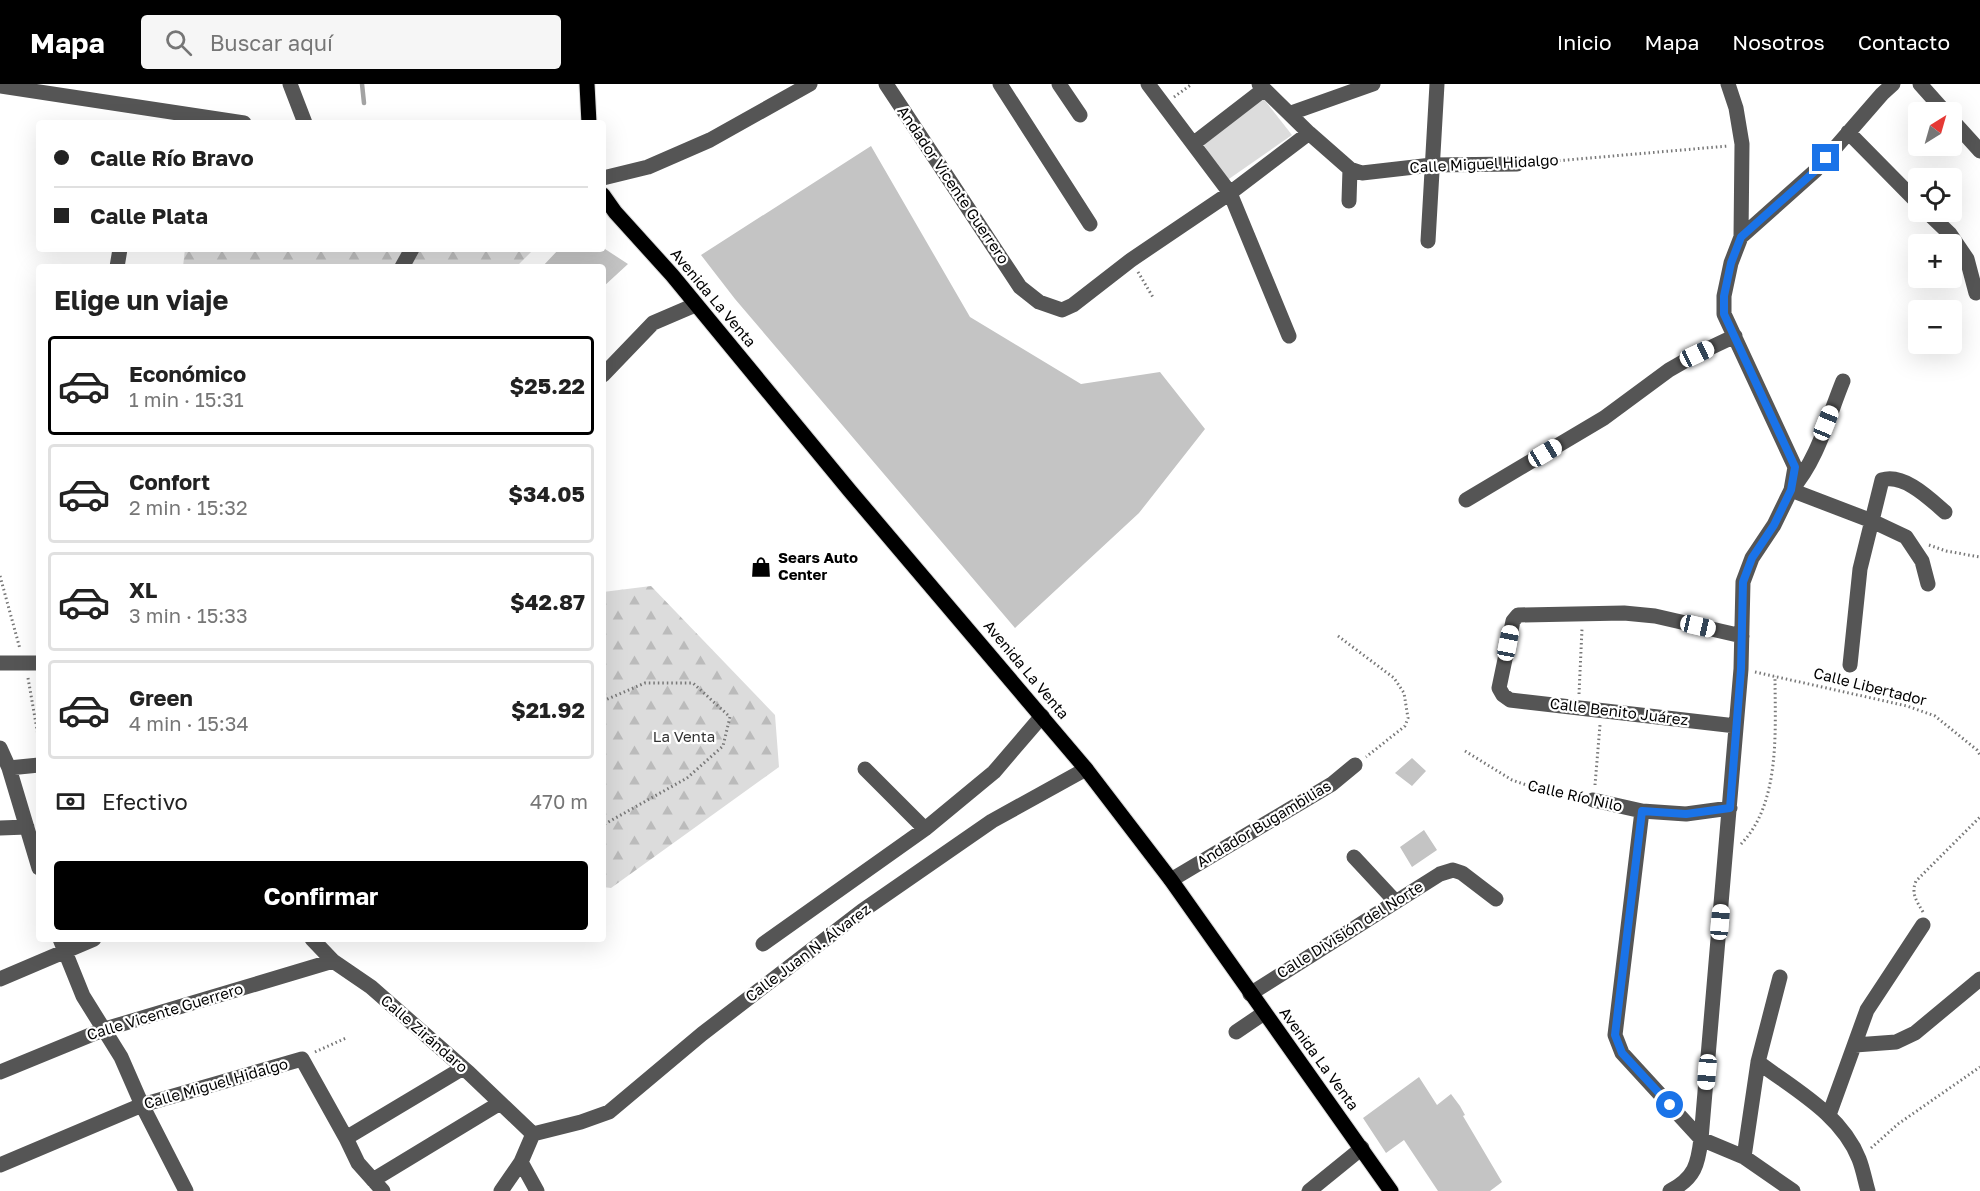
<!DOCTYPE html>
<html lang="es">
<head>
<meta charset="utf-8">
<style>
  body { margin:0; font-family:"Golos Text",sans-serif; background:#f6f6f6; color:#222; height:100vh; display:flex; flex-direction:column; font-size:22px; white-space:nowrap }
  * { box-sizing:border-box; margin:0 }
  p { font-size:20px; color:#767676 }
  .icon { flex:none; width:33px; height:33px; fill:none; stroke:currentColor; stroke-width:2; stroke-linecap:round; stroke-linejoin:round }
  .map { position:relative; flex:1; overflow:hidden }
  .drawer { position:absolute; left:36px; top:180px; width:570px; height:678px; display:flex; flex-direction:column; background:#fff; border-radius:6px; box-shadow:0 6px 24px #0002 }
  .drawer>* { flex:none }
  .guide { position:absolute; left:36px; top:36px; width:570px; height:132px; border-radius:6px; box-shadow:0 6px 24px #0002; display:grid; align-content:center; height:132px; padding:0 18px; background:#fff }
  .needle { width:39px; rotate:37deg }
  .buttons { position:absolute; left:1908px; top:18px; display:grid; gap:12px }
  .buttons a { display:grid; place-items:center; width:54px; height:54px; border-radius:6px; background:#fff; box-shadow:0 6px 24px #0002; font-size:30px }
  .end { position:absolute; width:27px; height:27px; margin:-14px; border:8px solid #1a73e8; background:#fff; box-shadow:0 0 0 3px #fff }
  .from { border-radius:50% }
  .car { position:absolute; width:18px; height:36px; margin:-18px -9px; border-radius:8px; box-shadow:0 0 4px 2px #0007; background:linear-gradient(#fff 24%,#345 0 40%,#fff 0 76%,#345 0 86%,#fff 0) }
  .guide b { display:flex; align-items:center; gap:21px; height:57px; font-size:22px }
  .guide b+b { border-top:2px solid #e0e0e0 }
  .guide i { width:15px; height:15px; background:#222 }
  ul { padding:0; list-style:none }
  li { display:flex; align-items:center; gap:18px; height:99px; margin:0 12px 9px; padding:0 6px; border:3px solid #e0e0e0; border-radius:6px }
  li div { flex:1 }
  li b { display:block; font-size:22px }
  li em { font-style:normal; font-weight:700 }
  li.current { border-color:#000 }
  li>.icon { width:54px; height:54px; stroke-width:1.5 }
  h2 { padding:0 18px; font-size:27px; line-height:72px }
  .pay { display:flex; align-items:center; gap:15px; height:66px; padding:0 18px; font-size:22px }
  .pay p { margin-inline-start:auto }
  .cta { display:flex; gap:12px; margin-top:auto; padding:12px 18px }
  .cta a { flex:1; height:69px; border-radius:6px; background:#000; color:#fff; font-size:24px; font-weight:700; line-height:69px; text-align:center }
  header { display:flex; align-items:center; gap:36px; box-sizing:border-box; height:84px; padding:0 30px; background:#000; color:#fff }
  header strong { font-size:28px }
  nav { display:flex; gap:33px; margin-inline-start:auto; font-size:21px }
  .search { width:420px; height:54px; background:#f6f6f6; display:flex; align-items:center; gap:15px; box-sizing:border-box; padding:0 21px; border-radius:6px; color:#767676; font-size:22px }
  .map>svg:first-child { display:block }
  .green { fill:#dcdcdc }
  .forest { fill:url(#forest-firs) }
  .lines { fill:none; stroke-linecap:round; stroke-linejoin:round }
  .stream { stroke:#a3a3a3; stroke-width:4.5 }
  .building { fill:#c4c4c4 }
  .major-casing { stroke:#dbdbdb; stroke-width:17 }
  .path { stroke:#777; stroke-width:3; stroke-dasharray:1.5 3; stroke-linecap:butt }
  .minor { stroke:#555; stroke-width:15 }
  .major { stroke:#000; stroke-width:15 }
  .route { stroke:#1a73e8; stroke-width:8 }
  .labels { text-anchor:middle; stroke-width:4.5; stroke-linejoin:round; paint-order:stroke }
  .street-label { font-size:15px; fill:#000; stroke:#fff }
  .poi-label { font-size:15px; font-weight:bold; fill:#000; stroke:#fff; text-anchor:start }
  .park-label { font-size:15px; fill:#333; stroke:#fff }
</style>
</head>
<body>
<header>
<strong>Mapa</strong>
<div class="search"><svg class="icon" aria-label="search" viewBox="0 0 24 24"><circle cx="10" cy="10" r="6"/><path d="M15 15l6 6"/></svg>Buscar aquí</div>
<nav><a>Inicio</a><a>Mapa</a><a>Nosotros</a><a>Contacto</a></nav>
</header>
<div class="map">
<svg width="1980" height="1107" viewBox="0 0 1980 1107">
  <defs>
    <pattern id="forest-firs" width="22" height="20" patternUnits="userSpaceOnUse" patternTransform="scale(1.5)"><rect width="22" height="20" fill="#dcdcdc"/><path d="M5 1l3.5 6h-7zM16 11l3.5 6h-7z" fill="#bbb"/></pattern>
  </defs>
  <rect width="100%" height="100%" fill="#fff"/>
  <path class="green" d="M1263 14 1292 51 1226 97 1204 61Z"/>
  <path class="forest" d="M185 165H534L516 183H183Z
    M651 502 775 631 779 683 611 804 603 803V508Z"/>
  <g class="lines">
    <path class="stream" d="M362 0 364 19"/>
  </g>
  <path class="building" d="M871 62 970 233 1081 300 1160 288 1205 345 1139 429 1015 544 735 215 701 171Z
    M559 165H605L628 180 603 203V183H542Z
    M1412 674 1426 687 1412 702 1395 689Z
    M1424 746 1437 766 1412 783 1400 763Z
    M1419 993 1437 1021 1451 1010 1460 1022 1465 1031 1463 1032 1502 1098 1490 1107H1438L1404 1056 1386 1069 1363 1034Z"/>
  <g class="lines">
    <g class="major-casing">
      <path id="major" d="M587 0 589 39
        M603 111 615 128 672 191 850 407 1086 685 1171 796 1391 1107"/>
    </g>
    <path class="path" d="M1174 13 1192 0
      M1532 79 1728 62
      M1138 188 1154 215
      M1929 461 1946 467 1980 473
      M0 492 20 565
      M1338 552 1394 594 1404 609 1408 634 1405 642 1366 673
      M1755 588 1907 622 1935 632 1977 666 1980 671
      M28 594 39 657
      M1579 610 1582 545
      M603 617 645 599H693L730 633 723 662 687 694 603 741
      M1465 667 1512 696 1538 705 1579 713
      M1595 701 1600 641
      M1741 760C1781 719 1775 645 1775 592
      M1923 828C1916 816 1911 809 1916 797L1980 733
      M315 968 346 954
      M1871 1064 1898 1040 1980 983"/>
    <path class="minor" d="M290 0 305 39
      M886 0 1020 203 1039 218 1062 226 1073 221 1131 176 1230 109 1309 49
      M1000 0 1090 140
      M1059 0 1080 31
      M1148 0 1230 109 1289 252
      M1259 0 1309 49 1350 85 1362 89 1432 81 1517 80
      M1728 0 1736 24 1742 60 1741 153
      M1920 0 1945 28
      M0 2 244 39
      M1291 29 1373 0
      M1952 36 1980 67
      M1848 48 1918 119
      M1193 60 1263 6
      M603 94 648 83 710 56 810 0
      M1349 117 1350 85
      M1927 128 1950 150 1967 175 1976 209
      M1428 157 1437 0
      M117 183 120 165
      M402 183 412 165
      M603 291 653 239 695 221
      M1843 297C1828 334 1817 377 1791 406L1872 437 1906 453 1922 477 1928 500
      M1466 416 1604 334 1669 286 1697 270 1735 252
      M0 579H39
      M1850 581 1860 485 1882 396C1904 389 1930 415 1945 428
      M1736 642 1510 616 1503 611 1499 604 1513 537 1518 531 1624 529 1655 532 1742 552
      M0 664 9 684 39 784
      M9 684 39 681
      M865 685 925 745
      M1593 716 1642 727 1686 730 1730 724
      M1642 727 1615 951 1622 969 1701 1055 1744 1073 1793 1107
      M0 744 27 743
      M1354 773 1395 817
      M1171 796 1332 700 1355 681
      M60 855 83 912 121 973 142 1021 186 1107
      M312 855 333 877 371 903 469 989 533 1050
      M763 860 925 745 994 688 1042 632
      M0 895 94 855
      M1250 910 1440 790 1453 786 1462 789 1496 815
      M1236 948 1264 929
      M1855 961 1896 958 1915 949 1980 895
      M1758 978C1795 1006 1841 1030 1859 1075 1863 1085 1865 1097 1868 1107
      M0 988 105 945 333 877
      M1829 1031 1867 926 1923 841
      M533 1050 581 1038 609 1028 702 950 862 827 992 737 1086 685
      M346 1054 463 984
      M1744 1073 1758 978 1780 893
      M521 1078 537 1107
      M0 1081 142 1021 302 975 346 1054 358 1079 383 1107
      M373 1096 500 1019
      M501 1107 521 1078 533 1050
      M1309 1107 1362 1064
      M1670 1107C1695 1094 1698 1080 1701 1055L1741 585 1743 498 1752 474 1774 441 1791 406 1795 383 1724 230V212L1731 179 1741 153 1815 87 1882 10 1893 0"/>
    <use href="#major" class="major"/>
  </g>
  <g class="lines">
    <path class="route" d="M1670 1021 1622 969 1615 951 1642 727 1686 730 1730 724 1741 585 1743 498 1752 474 1774 441 1791 406 1795 383 1724 230V212L1731 179 1741 153 1815 87 1826 74"/>
  </g>
  <defs>
    <g id="shop-bare" transform="scale(1.62)"><path d="M-5-2.5h2.3a2.7 3.5 0 0 1 5.4 0H5L5.5 6h-11ZM-1.5-2.5h3a1.5 2.3 0 0 0-3 0Z" fill="#000" stroke="#fff" stroke-width="2.5" paint-order="stroke"/></g>
  </defs>
  <g fill-rule="evenodd">
    <use href="#shop-bare" x="761" y="483"/>
  </g>
  <g class="labels">
    <g class="street-label">
      <text transform="translate(1484 80) rotate(-3)" y="5">Calle Miguel Hidalgo</text>
      <text transform="translate(953 101) rotate(56)" y="5">Andador Vicente Guerrero</text>
      <text transform="translate(713 214) rotate(50)" y="5">Avenida La Venta</text>
      <text transform="translate(1026 586) rotate(50)" y="5">Avenida La Venta</text>
      <text transform="translate(1870 603) rotate(14)" y="5">Calle Libertador</text>
      <text transform="translate(1619 628) rotate(7)" y="5">Calle Benito Juárez</text>
      <text transform="translate(1575 712) rotate(13)" y="5">Calle Río Nilo</text>
      <text transform="translate(1264 740) rotate(-31)" y="5">Andador Bugambilias</text>
      <text transform="translate(1350 846) rotate(-32)" y="5">Calle División del Norte</text>
      <text transform="translate(808 869) rotate(-37)" y="5">Calle Juan N. Álvarez</text>
      <text transform="translate(165 928) rotate(-17)" y="5">Calle Vicente Guerrero</text>
      <text transform="translate(424 950) rotate(41)" y="5">Calle Zirándaro</text>
      <text transform="translate(1319 975) rotate(54)" y="5">Avenida La Venta</text>
      <text transform="translate(216 1000) rotate(-16)" y="5">Calle Miguel Hidalgo</text>
    </g>
    <g class="poi-label">
      <text x="778" y="479">Sears Auto<tspan x="778" dy="17">Center</tspan></text>
    </g>
    <g class="park-label">
      <text x="684" y="658">La Venta</text>
    </g>
  </g>
</svg>
<div class="buttons">
<a><svg class="needle" viewBox="-14 -14 28 28"><path d="M0-13l5 13h-10z" fill="#e53935"/><path d="M0 13l5-13h-10z" fill="#767676"/></svg></a>
<a><svg class="icon" aria-label="locate" viewBox="0 0 24 24"><circle cx="12" cy="12" r="6"/><path d="M12 2v4M12 18v4M2 12h4M18 12h4"/></svg></a>
<a>+</a>
<a>−</a>
</div>
<i class="end from" style="left:1670px;top:1021px"></i>
<i class="end" style="left:1826px;top:74px"></i>
<i class="car" style="left:1697px;top:270px;rotate:65deg"></i>
<i class="car" style="left:1826px;top:339px;rotate:22deg"></i>
<i class="car" style="left:1545px;top:369px;rotate:59deg"></i>
<i class="car" style="left:1698px;top:542px;rotate:103deg"></i>
<i class="car" style="left:1508px;top:559px;rotate:11deg"></i>
<i class="car" style="left:1720px;top:838px;rotate:5deg"></i>
<i class="car" style="left:1707px;top:988px;rotate:185deg"></i>
<div class="guide">
<b><i class="from"></i>Calle Río Bravo</b>
<b><i></i>Calle Plata</b>
</div>
<section class="drawer">
<h2>Elige un viaje</h2>
<ul>
<li class="current"><svg class="icon" aria-label="car" viewBox="0 0 24 24"><path d="M5 17H2v-5l4-1 3-4h7l3 4 3 1v5h-3M9 17h6M6 11h13"/><circle cx="7" cy="17" r="2"/><circle cx="17" cy="17" r="2"/></svg><div><b>Económico</b><p>1 min · 15:31</p></div><em>$25.22</em></li>
<li><svg class="icon" aria-label="car" viewBox="0 0 24 24"><path d="M5 17H2v-5l4-1 3-4h7l3 4 3 1v5h-3M9 17h6M6 11h13"/><circle cx="7" cy="17" r="2"/><circle cx="17" cy="17" r="2"/></svg><div><b>Confort</b><p>2 min · 15:32</p></div><em>$34.05</em></li>
<li><svg class="icon" aria-label="car" viewBox="0 0 24 24"><path d="M5 17H2v-5l4-1 3-4h7l3 4 3 1v5h-3M9 17h6M6 11h13"/><circle cx="7" cy="17" r="2"/><circle cx="17" cy="17" r="2"/></svg><div><b>XL</b><p>3 min · 15:33</p></div><em>$42.87</em></li>
<li><svg class="icon" aria-label="car" viewBox="0 0 24 24"><path d="M5 17H2v-5l4-1 3-4h7l3 4 3 1v5h-3M9 17h6M6 11h13"/><circle cx="7" cy="17" r="2"/><circle cx="17" cy="17" r="2"/></svg><div><b>Green</b><p>4 min · 15:34</p></div><em>$21.92</em></li>
</ul>
<div class="pay"><svg class="icon" aria-label="cash" viewBox="0 0 24 24"><path d="M3 7h18v10H3z"/><circle cx="12" cy="12" r="2"/></svg>Efectivo<p>470 m</p></div>
<div class="cta"><a>Confirmar</a></div>
</section>
</div>
</body>
</html>
